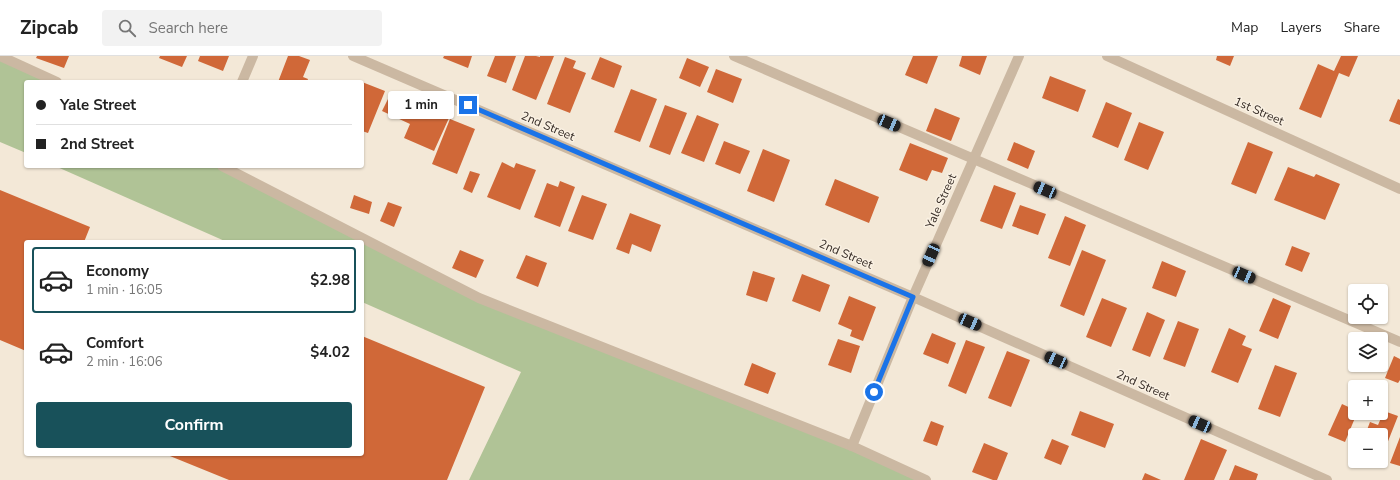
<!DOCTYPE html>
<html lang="en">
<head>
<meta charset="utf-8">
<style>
  body { margin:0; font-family:"Nunito Sans",sans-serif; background:#f2f2f2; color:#222; height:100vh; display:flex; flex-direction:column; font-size:15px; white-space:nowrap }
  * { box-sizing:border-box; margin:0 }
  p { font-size:13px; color:#767676 }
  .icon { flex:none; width:22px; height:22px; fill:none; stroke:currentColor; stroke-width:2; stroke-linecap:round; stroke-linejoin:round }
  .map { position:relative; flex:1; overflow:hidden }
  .details { position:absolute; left:24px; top:184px; width:340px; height:216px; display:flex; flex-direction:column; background:#fff; border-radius:4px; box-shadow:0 1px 3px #0004 }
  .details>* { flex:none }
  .banner { position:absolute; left:24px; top:24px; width:340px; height:88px; border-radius:4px; box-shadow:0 1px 3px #0004; display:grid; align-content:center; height:88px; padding:0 12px; background:#fff }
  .tools { position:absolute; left:1348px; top:228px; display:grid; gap:8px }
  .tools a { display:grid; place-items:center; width:40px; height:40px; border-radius:4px; background:#fff; box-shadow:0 1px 3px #0004; font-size:20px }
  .end { position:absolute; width:18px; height:18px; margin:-9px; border:5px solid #1a73e8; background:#fff; box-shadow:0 0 0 2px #fff }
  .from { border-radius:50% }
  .bubble { position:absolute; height:28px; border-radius:4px; background:#fff; box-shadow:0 1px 3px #0004; font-size:13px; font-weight:700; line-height:28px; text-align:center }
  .car { position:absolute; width:12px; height:24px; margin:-12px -6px; border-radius:5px; box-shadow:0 0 3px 1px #0007; background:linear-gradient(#222 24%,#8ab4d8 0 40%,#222 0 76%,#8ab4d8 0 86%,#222 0) }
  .banner b { display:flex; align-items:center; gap:14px; height:38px; font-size:15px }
  .banner b+b { border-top:1px solid #e0e0e0 }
  .banner i { width:10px; height:10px; background:#222 }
  ul { padding:7px 0 0; list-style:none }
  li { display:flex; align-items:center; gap:12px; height:66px; margin:0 8px 6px; padding:0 4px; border:2px solid transparent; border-radius:4px }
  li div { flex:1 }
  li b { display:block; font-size:15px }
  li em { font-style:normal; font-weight:700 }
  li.on { border-color:#18515a }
  li>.icon { width:36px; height:36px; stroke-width:1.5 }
  .action { display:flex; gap:8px; margin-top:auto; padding:8px 12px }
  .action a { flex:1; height:46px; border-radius:4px; background:#18515a; color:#fff; font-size:16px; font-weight:700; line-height:46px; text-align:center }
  header { display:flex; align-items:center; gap:24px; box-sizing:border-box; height:56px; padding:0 20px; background:#fff; border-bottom:1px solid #e0e0e0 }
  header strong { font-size:19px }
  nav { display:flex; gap:22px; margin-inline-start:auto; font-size:14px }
  .search { width:280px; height:36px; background:#f2f2f2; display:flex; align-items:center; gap:10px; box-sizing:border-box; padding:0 14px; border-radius:4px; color:#767676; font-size:15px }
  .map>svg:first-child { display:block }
  .green { fill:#b0c396 }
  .building { fill:#d06838 }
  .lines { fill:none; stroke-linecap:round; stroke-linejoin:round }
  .service { stroke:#cbb8a2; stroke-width:10 }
  .minor { stroke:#cbb8a2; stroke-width:10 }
  .route { stroke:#1a73e8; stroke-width:5 }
  .labels { text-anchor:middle; stroke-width:3; stroke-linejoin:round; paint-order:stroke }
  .street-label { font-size:12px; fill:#352b25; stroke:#faf1e3 }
</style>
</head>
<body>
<header>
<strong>Zipcab</strong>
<div class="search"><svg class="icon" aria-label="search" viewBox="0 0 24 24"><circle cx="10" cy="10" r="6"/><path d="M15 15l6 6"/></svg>Search here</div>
<nav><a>Map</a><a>Layers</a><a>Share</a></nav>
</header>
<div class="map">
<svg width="1400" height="424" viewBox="0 0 1400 424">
  <rect width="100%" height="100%" fill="#f3e8d7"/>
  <path class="green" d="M0 0 57 26H26V97L0 86Z
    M55 110H222L479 242 926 424H469L521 316 362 246V186H227Z"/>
  <path class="building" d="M37 0H69L64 12 36 2Z
    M160 0H187L182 11 159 2Z
    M200 0H229L223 15 198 5Z
    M288 0H299L310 4 303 21 308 23 307 26H278Z
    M444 0H472L468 12 443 2Z
    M495 0H516L506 27 487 20Z
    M525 0H536L540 1V0H554L536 44 512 34Z
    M913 0H938L927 28 905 19Z
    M962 0H987L980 19 959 10Z
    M1217 0H1234L1230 10 1216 4Z
    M1341 0H1358L1349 21 1339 17 1321 62 1299 53 1318 8 1334 15Z
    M565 1 576 5 573 12 586 17 570 57 547 48Z
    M600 1 622 10 614 32 591 23Z
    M687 2 709 11 700 31 679 22Z
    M716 13 742 23 733 47 707 36Z
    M1050 20 1086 34 1078 56 1042 42Z
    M362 26 385 35 368 77 362 75Z
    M631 33 657 43 640 86 614 76Z
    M391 37 449 62 434 95 404 82 410 68 382 55Z
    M1398 43 1400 44V69L1389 65Z
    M1106 46 1132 57 1118 92 1092 81Z
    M665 49 687 57 670 99 649 91Z
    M935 52 960 62 951 85 926 75Z
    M697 59 719 68 704 106 681 97Z
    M450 63 475 73 457 118 432 108Z
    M1139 66 1164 76 1148 114 1124 104Z
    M724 85 750 95 740 118 715 108Z
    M1014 86 1035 95 1028 113 1007 104Z
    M1248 86 1273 96 1256 138 1231 128Z
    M910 87 948 102 942 117 932 114 927 125 899 114Z
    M763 93 790 104 774 146 747 135Z
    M502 106 514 112 516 107 536 114 520 154 487 141Z
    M1288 111 1314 121 1316 118 1340 128 1325 164 1274 144Z
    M470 115 480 118 472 137 463 133Z
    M835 123 879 141 869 167 825 149Z
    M560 125 575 131 560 171 534 161 547 127 558 131Z
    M994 129 1016 137 1002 173 980 165Z
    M0 134 90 171 84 186H26V295L0 284Z
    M354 139 372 146 369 158 350 152Z
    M582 139 607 148 593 184 568 175Z
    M388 146 402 151 394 171 380 165Z
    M1020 149 1046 158 1038 179 1012 170Z
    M630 157 661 169 651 196 632 188 629 198 616 193Z
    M1065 160 1086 169 1070 210 1048 202Z
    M1292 190 1310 197 1302 216 1285 209Z
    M460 194 484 204 476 222 452 212Z
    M1082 194 1106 204 1084 260 1060 250Z
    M526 199 547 207 538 231 516 222Z
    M1162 205 1186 215 1176 241 1152 232Z
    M753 215 775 222 767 246 746 239Z
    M802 218 830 229 820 256 792 245Z
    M849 240 876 251 863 285 850 280 852 274 838 268Z
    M1102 242 1127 252 1111 291 1086 281Z
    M1273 242 1291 250 1278 283 1259 275Z
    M1147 256 1165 264 1150 301 1132 294Z
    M1178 265 1199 273 1185 311 1163 303Z
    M1229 272 1246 280 1242 289 1252 293 1238 327 1211 316Z
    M932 277 956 287 948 308 923 298Z
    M362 280 485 331 447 424H229L165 398H362Z
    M838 283 860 290 851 317 828 309Z
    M966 284 985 291 966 338 948 330Z
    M1007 295 1030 304 1011 351 988 342Z
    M1394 300 1400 303V324L1398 327 1385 322Z
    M752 307 776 317 768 338 744 329Z
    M1275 309 1297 317 1280 361 1258 353Z
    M1342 348 1355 354V357H1357L1345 386 1328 379Z
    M1080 355 1114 368 1105 392 1071 379Z
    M1384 355 1398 360 1381 403V379H1365L1370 366 1378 369Z
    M931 365 944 370 937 390 923 385Z
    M1400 381V410L1390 407Z
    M1052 383 1069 390 1061 409 1044 402Z
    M1201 383 1227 394 1214 424H1184Z
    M984 387 1008 397 997 424H993L972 416Z
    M1235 409 1258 418 1256 424H1229Z
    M1145 417 1161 424H1142Z"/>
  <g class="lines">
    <path class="service" d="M0 0 57 26
      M734 0 1400 286
      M222 110 479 242 852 390 926 424"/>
    <path class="minor" d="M353 0 913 241 1327 424
      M1107 0 1400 133
      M242 26 253 0
      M852 390 913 241 1019 0"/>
  </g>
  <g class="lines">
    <path class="route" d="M468 49 913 241 874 336"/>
  </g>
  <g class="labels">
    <g class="street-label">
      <text transform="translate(1259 55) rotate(24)" y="4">1st Street</text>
      <text transform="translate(548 70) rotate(23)" y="4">2nd Street</text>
      <text transform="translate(941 145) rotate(-66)" y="4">Yale Street</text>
      <text transform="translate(846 198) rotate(23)" y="4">2nd Street</text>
      <text transform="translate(1143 329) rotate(24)" y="4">2nd Street</text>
    </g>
  </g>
</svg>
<div class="tools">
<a><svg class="icon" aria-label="locate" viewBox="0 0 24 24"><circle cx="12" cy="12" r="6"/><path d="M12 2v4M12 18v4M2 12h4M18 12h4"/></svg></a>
<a><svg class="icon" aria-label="layers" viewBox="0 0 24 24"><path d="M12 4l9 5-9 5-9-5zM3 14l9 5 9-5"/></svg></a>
<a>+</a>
<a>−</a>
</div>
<i class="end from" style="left:874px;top:336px"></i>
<i class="end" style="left:468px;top:49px"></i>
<div class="bubble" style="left:388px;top:35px;width:66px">1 min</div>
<i class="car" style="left:889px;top:67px;rotate:113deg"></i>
<i class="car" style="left:1045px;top:134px;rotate:293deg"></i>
<i class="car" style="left:931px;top:199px;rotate:204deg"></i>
<i class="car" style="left:1244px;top:219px;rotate:113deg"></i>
<i class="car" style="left:970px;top:266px;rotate:114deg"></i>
<i class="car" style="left:1056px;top:304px;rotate:294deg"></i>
<i class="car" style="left:1200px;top:368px;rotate:294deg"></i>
<div class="banner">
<b><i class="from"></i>Yale Street</b>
<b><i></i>2nd Street</b>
</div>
<section class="details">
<ul>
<li class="on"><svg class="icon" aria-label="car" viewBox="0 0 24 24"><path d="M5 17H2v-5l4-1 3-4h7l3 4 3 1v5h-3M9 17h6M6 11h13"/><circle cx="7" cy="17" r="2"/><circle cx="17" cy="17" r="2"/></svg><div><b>Economy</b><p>1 min · 16:05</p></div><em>$2.98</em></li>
<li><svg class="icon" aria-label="car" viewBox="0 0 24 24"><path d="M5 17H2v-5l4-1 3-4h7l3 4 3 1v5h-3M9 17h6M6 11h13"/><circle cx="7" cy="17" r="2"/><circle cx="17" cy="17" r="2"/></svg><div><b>Comfort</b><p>2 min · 16:06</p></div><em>$4.02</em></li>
</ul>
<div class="action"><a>Confirm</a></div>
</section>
</div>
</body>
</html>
